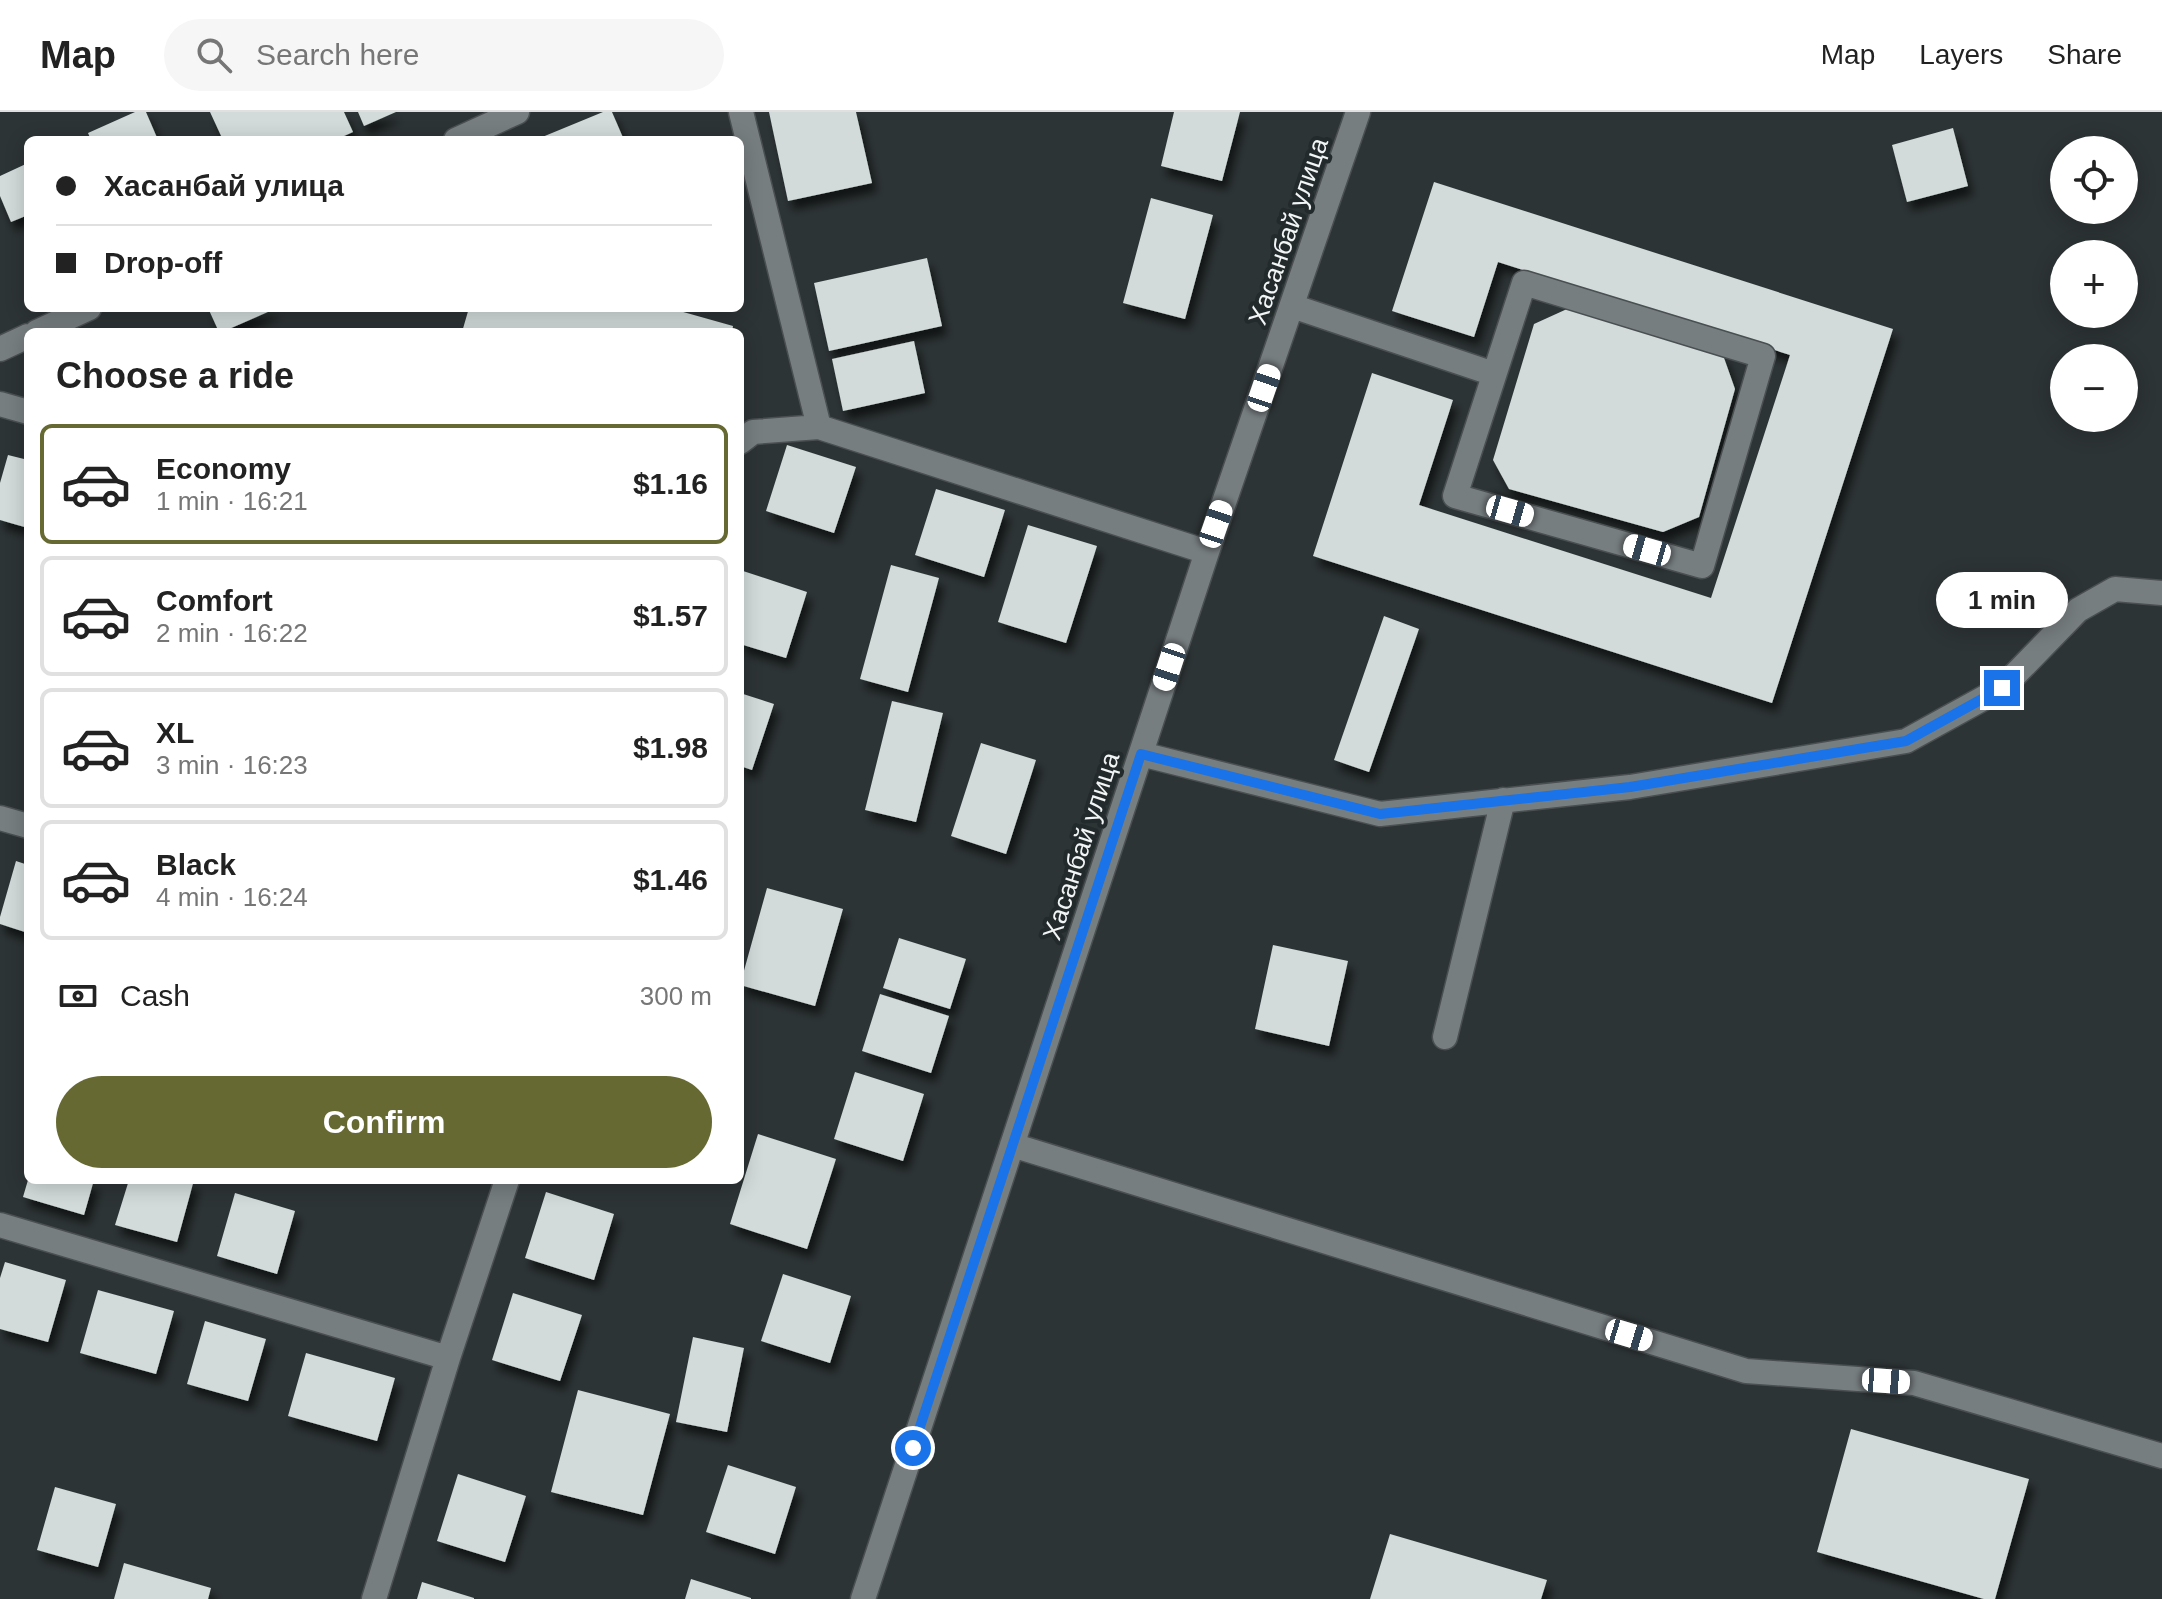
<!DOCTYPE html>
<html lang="en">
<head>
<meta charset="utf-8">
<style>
  body { margin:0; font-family:Helvetica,sans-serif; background:#f6f6f6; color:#222; height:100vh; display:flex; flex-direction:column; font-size:30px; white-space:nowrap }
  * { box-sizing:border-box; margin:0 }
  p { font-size:26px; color:#767676 }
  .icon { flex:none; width:44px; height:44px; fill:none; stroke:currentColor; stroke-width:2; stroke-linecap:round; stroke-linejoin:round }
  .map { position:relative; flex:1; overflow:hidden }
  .side { position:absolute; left:24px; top:216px; width:720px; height:856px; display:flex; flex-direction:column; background:#fff; border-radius:12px; box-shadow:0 4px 20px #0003 }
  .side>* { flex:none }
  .hud { position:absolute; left:24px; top:24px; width:720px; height:176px; border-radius:12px; box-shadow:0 4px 20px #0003; display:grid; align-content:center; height:176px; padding:0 32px; background:#fff }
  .buttons { position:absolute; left:2050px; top:24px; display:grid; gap:16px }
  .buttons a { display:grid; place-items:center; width:88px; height:88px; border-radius:50%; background:#fff; box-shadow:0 4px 20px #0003; font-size:40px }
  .end { position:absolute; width:36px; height:36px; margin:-18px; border:10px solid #1a73e8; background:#fff; box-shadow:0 0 0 4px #fff }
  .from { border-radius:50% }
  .bubble { position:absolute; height:56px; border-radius:28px; background:#fff; box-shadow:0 4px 20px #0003; font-size:26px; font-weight:700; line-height:56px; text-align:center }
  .car { position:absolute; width:24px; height:48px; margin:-24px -12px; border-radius:10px; box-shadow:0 0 6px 2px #0007; background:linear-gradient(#fff 24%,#345 0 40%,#fff 0 76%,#345 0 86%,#fff 0) }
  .hud b { display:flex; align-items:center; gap:28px; height:76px; font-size:30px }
  .hud b+b { border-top:2px solid #e0e0e0 }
  .hud i { width:20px; height:20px; background:#222 }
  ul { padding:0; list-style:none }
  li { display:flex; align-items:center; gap:24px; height:120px; margin:0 16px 12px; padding:0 16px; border:4px solid #e0e0e0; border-radius:12px }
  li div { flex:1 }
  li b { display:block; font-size:30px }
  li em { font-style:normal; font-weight:700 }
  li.current { border-color:#666932 }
  li>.icon { width:72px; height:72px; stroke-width:1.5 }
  h2 { padding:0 32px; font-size:36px; line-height:96px }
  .pay { display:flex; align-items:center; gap:20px; height:88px; padding:0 32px; font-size:30px }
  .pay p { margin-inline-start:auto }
  .button { display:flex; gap:16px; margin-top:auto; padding:16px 32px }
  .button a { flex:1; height:92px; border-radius:48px; background:#666932; color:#fff; font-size:32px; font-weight:700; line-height:92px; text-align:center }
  header { display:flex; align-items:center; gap:48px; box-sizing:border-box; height:112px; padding:0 40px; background:#fff; border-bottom:2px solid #e0e0e0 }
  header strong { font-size:38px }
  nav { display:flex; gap:44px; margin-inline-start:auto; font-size:28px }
  .search { width:560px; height:72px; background:#f6f6f6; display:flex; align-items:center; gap:20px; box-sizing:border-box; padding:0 28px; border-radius:44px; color:#767676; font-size:30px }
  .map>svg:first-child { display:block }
  .building { fill:#d2dbda; filter:url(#shadow) }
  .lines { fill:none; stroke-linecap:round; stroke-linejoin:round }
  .minor-casing { stroke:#4a4f51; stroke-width:27 }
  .minor { stroke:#777e80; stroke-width:24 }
  .route { stroke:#1a73e8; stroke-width:10 }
  .labels { text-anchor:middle; stroke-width:8; stroke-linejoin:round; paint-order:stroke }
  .street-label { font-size:26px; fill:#f1f5f6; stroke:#232a2b }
</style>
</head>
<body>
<header>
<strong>Map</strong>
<div class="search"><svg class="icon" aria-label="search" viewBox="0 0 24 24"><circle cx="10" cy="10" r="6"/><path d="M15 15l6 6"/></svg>Search here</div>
<nav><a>Map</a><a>Layers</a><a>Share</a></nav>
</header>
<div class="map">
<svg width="2162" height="1487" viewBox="0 0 2162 1487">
  <defs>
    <filter id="shadow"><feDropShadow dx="5" dy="9" stdDeviation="4" flood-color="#0009"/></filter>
  </defs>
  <rect width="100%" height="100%" fill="#2d3435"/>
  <path class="building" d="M135 0H146L158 28H91L88 21Z
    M210 0H344L353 20 335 28H223Z
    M358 0H396L364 14Z
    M603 0H612L624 28H535Z
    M769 0H856L872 71 788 89Z
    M1174 0H1240L1222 69 1161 54Z
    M1953 16 1968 74 1907 90 1892 33Z
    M28 51V103L11 110 0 84V64Z
    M1434 70 1893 217 1772 591 1313 444 1372 261 1453 288 1419 393 1711 486 1790 243 1498 150 1474 225 1392 199Z
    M1151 86 1213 103 1185 207 1123 191Z
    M927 146 942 214 829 239 814 171Z
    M208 196H277L222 220H219Z
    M469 196H669L733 214 732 220H462Z
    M1567 197 1723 243 1735 277 1699 405 1663 420 1509 377 1493 348 1534 212Z
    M914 229 925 281 843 299 832 247Z
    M787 333 856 355 834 421 766 399Z
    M8 343 28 348V416L0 408V371Z
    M936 377 1005 398 984 465 915 443Z
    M1028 413 1097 434 1066 531 998 510Z
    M891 453 939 466 908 580 860 567Z
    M740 458 807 480 786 546 740 532Z
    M1384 504 1419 517 1369 660 1334 648Z
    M740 581 774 592 752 658 740 654Z
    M892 589 943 601 916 710 865 698Z
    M981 631 1036 648 1006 742 951 724Z
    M16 749 28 753V821L0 812V805Z
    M767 776 843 797 815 894 740 873Z
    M899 826 966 847 950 897 883 876Z
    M1273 833 1348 849 1329 934 1255 917Z
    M880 882 949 904 931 961 862 939Z
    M855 960 924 982 903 1049 834 1027Z
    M758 1022 836 1047 807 1137 730 1112Z
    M28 1068H94L84 1103 23 1085Z
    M129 1068H194L177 1130 115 1113Z
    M546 1080 614 1102 594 1168 525 1146Z
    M235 1081 295 1099 277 1162 217 1144Z
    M5 1150 66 1168 48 1230 0 1217V1166Z
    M783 1162 851 1184 830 1251 761 1229Z
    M98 1178 174 1199 156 1262 80 1241Z
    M513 1181 582 1203 560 1269 492 1248Z
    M205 1209 266 1227 248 1289 187 1272Z
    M693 1225 744 1236 727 1320 676 1310Z
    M306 1241 395 1266 377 1329 288 1304Z
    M578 1278 670 1302 643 1403 551 1380Z
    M1851 1317 2029 1367 1995 1487H1984L1817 1440Z
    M728 1353 796 1375 775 1442 706 1420Z
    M458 1362 526 1384 505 1450 437 1429Z
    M55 1375 116 1392 98 1455 37 1438Z
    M1390 1422 1547 1468 1541 1487H1370Z
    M124 1451 211 1476 208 1487H114Z
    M691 1467 751 1486V1487H685Z
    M422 1470 474 1486V1487H417Z"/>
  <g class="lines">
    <g class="minor-casing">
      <path id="minor" d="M741 0 819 315
        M456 28 517 0
        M1524 171 1763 244 1702 454 1455 384Z
        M1292 194 1494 262
        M37 220 89 196
        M0 237 28 224
        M0 292 28 300
        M740 330 753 320 819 315 1207 440
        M1141 642 1380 702 1630 675 1906 629 2002 576 2078 498 2115 477 2162 481
        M0 706 28 714
        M1445 925 1503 688
        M1012 1033 1746 1259 1914 1271 2162 1344
        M0 1113 448 1246
        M374 1487 448 1246 507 1068
        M863 1487 1207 440 1358 0"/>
    </g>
    <use href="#minor" class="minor"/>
  </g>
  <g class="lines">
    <path class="route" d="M913 1336 1141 642 1380 702 1630 675 1906 629 2002 576"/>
  </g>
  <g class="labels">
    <g class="street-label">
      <text transform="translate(1288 119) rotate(-71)" y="9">Хасанбай улица</text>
      <text transform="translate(1081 734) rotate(-72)" y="9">Хасанбай улица</text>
    </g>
  </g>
</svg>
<div class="buttons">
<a><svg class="icon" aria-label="locate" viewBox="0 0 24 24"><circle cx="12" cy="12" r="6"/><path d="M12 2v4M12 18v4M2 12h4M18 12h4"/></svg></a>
<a>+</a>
<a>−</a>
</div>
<i class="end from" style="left:913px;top:1336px"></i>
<i class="end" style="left:2002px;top:576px"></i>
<div class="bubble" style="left:1936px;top:460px;width:132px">1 min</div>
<i class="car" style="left:1264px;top:276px;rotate:19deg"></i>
<i class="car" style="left:1510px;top:399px;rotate:106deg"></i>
<i class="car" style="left:1216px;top:412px;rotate:19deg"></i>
<i class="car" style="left:1647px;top:438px;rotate:286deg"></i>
<i class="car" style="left:1169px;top:555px;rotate:198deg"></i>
<i class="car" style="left:1629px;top:1223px;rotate:107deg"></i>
<i class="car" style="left:1886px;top:1269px;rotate:94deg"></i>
<div class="hud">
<b><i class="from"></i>Хасанбай улица</b>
<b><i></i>Drop-off</b>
</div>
<section class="side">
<h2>Choose a ride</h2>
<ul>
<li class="current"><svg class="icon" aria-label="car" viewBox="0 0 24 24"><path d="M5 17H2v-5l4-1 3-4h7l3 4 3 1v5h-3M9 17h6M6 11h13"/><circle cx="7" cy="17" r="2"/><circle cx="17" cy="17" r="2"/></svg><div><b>Economy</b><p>1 min · 16:21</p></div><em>$1.16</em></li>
<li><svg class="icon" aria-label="car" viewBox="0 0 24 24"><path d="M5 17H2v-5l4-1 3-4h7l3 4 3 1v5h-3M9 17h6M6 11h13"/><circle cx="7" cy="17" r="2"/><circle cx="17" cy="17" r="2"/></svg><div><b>Comfort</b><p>2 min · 16:22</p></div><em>$1.57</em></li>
<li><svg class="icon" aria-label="car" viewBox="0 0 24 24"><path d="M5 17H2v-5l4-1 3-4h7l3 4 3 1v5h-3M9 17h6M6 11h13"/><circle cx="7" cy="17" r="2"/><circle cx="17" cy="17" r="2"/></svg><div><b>XL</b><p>3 min · 16:23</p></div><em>$1.98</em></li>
<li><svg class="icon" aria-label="car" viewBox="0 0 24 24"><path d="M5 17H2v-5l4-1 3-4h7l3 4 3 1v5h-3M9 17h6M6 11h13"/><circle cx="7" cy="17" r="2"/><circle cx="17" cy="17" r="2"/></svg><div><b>Black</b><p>4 min · 16:24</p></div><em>$1.46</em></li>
</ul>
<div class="pay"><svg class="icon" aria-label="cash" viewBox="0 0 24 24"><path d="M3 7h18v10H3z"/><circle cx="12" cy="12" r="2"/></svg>Cash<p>300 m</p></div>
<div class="button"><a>Confirm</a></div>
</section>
</div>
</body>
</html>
